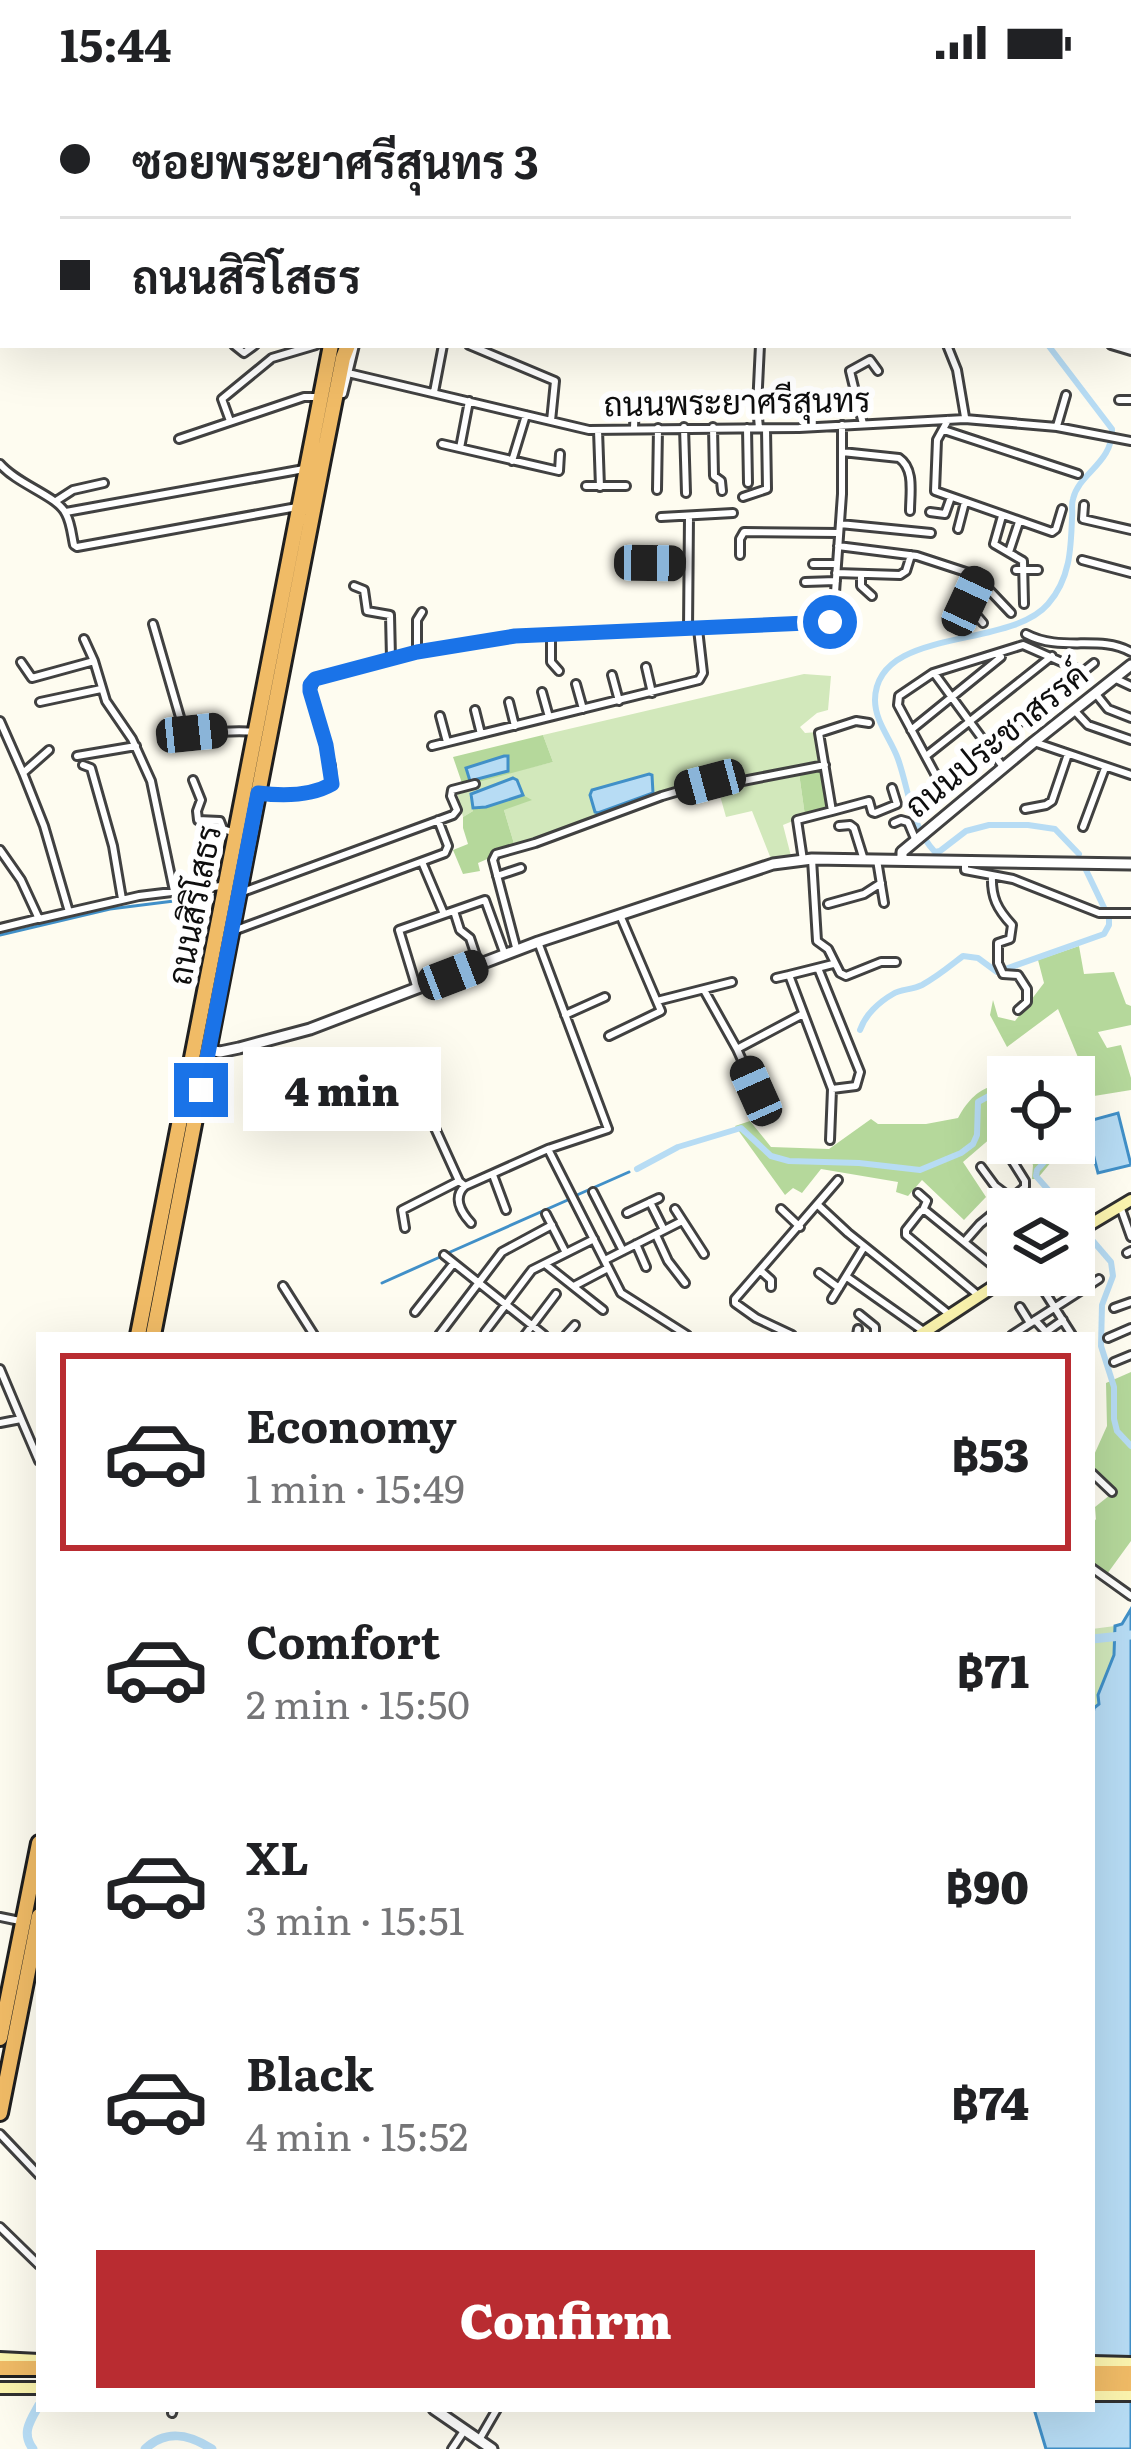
<!DOCTYPE html>
<html lang="en">
<head>
<meta charset="utf-8">
<style>
  body { margin:0; font-family:Literata,Sarabun,serif; background:#f2f2f2; color:#202124; height:100vh; display:flex; flex-direction:column; font-size:45px; white-space:nowrap }
  * { box-sizing:border-box; margin:0 }
  p { font-size:39px; color:#757577 }
  .icon { flex:none; width:66px; height:66px; fill:none; stroke:currentColor; stroke-width:2; stroke-linecap:round; stroke-linejoin:round }
  .map { position:relative; flex:1; overflow:hidden }
  .side { position:absolute; left:36px; top:1248px; width:1059px; height:1080px; display:flex; flex-direction:column; background:#fff; border-radius:0px; box-shadow:0 12px 48px #0002 }
  .side>* { flex:none }
  .banner { position:absolute; left:0px; top:0px; width:1131px; height:264px; box-shadow:0 12px 48px #0002; display:grid; align-content:center; height:264px; padding:0 60px; background:#fff }
  .fabs { position:absolute; left:987px; top:972px; display:grid; gap:24px }
  .fabs a { display:grid; place-items:center; width:108px; height:108px; border-radius:0px; background:#fff; box-shadow:0 12px 48px #0002; font-size:60px }
  .end { position:absolute; width:54px; height:54px; margin:-27px; border:15px solid #1a73e8; background:#fff; box-shadow:0 0 0 6px #fff }
  .from { border-radius:50% }
  .bubble { position:absolute; height:84px; border-radius:0px; background:#fff; box-shadow:0 12px 48px #0002; font-size:39px; font-weight:800; line-height:84px; text-align:center }
  .car { position:absolute; width:36px; height:72px; margin:-36px -18px; border-radius:15px; box-shadow:0 0 9px 3px #0007; background:linear-gradient(#222 24%,#8ab4d8 0 40%,#222 0 76%,#8ab4d8 0 86%,#222 0) }
  .banner b { display:flex; align-items:center; gap:42px; height:114px; font-size:45px }
  .banner b+b { border-top:3px solid #e0e0e0 }
  .banner i { width:30px; height:30px; background:#202124 }
  ul { padding:21px 0 0; list-style:none }
  li { display:flex; align-items:center; gap:36px; height:198px; margin:0 24px 18px; padding:0 36px; border:6px solid transparent; border-radius:0px }
  li div { flex:1 }
  li b { display:block; font-size:45px }
  li em { font-style:normal; font-weight:800 }
  li.selected { border-color:#b92c31 }
  li>.icon { width:108px; height:108px; stroke-width:1.5 }
  .primary-button { display:flex; gap:24px; margin-top:auto; padding:24px 60px }
  .primary-button a { flex:1; height:138px; border-radius:0px; background:#b92c31; color:#fff; font-size:48px; font-weight:800; line-height:138px; text-align:center }
  .status { display:flex; justify-content:space-between; align-items:center; height:84px; padding:0 60px; background:#fff; direction:ltr }
  .status svg { height:33px; fill:currentColor }
  .map>svg:first-child { display:block }
  .green { fill:#d2e8bb }
  .forest { fill:#b5d89b }
  .water { fill:#b7dcf4; stroke:#4190c8; stroke-width:3 }
  .lines { fill:none; stroke-linecap:round; stroke-linejoin:round }
  .stream { stroke:#4190c8; stroke-width:3 }
  .canal { stroke:#b7dcf4; stroke-width:6 }
  .river { stroke:#b7dcf4; stroke-width:9 }
  .minor-casing { stroke:#414141; stroke-width:12 }
  .tertiary-casing { stroke:#414141; stroke-width:15 }
  .secondary-casing { stroke:#303030; stroke-width:16 }
  .primary-casing { stroke:#1f1f1f; stroke-width:18 }
  .trunk-casing { stroke:#1f1f1f; stroke-width:20 }
  .minor { stroke:#fff; stroke-width:6 }
  .tertiary { stroke:#fff; stroke-width:9 }
  .secondary { stroke:#fbf4ae; stroke-width:10 }
  .primary { stroke:#f2d46c; stroke-width:12 }
  .trunk { stroke:#f0bb66; stroke-width:14 }
  .route { stroke:#1a73e8; stroke-width:15 }
  .labels { text-anchor:middle; stroke-width:12; stroke-linejoin:round; paint-order:stroke }
  .street-label { font-size:33px; fill:#0e0e0e; stroke:#fff }
</style>
</head>
<body>
<div class="status"><b>15:44</b><svg viewBox="0 0 49 12"><path d="M0 12V9h3v3zM5 12V6h3v6zM10 12V3h3v9zM15 12V0h3v12zM26 1h20v11H26zM47 4h2v5h-2z"/></svg></div>
<div class="map">
<svg width="1131" height="2365" viewBox="0 0 1131 2365">
  <rect width="100%" height="100%" fill="#fefcf0"/>
  <path class="green" d="M804 590 831 592 828 626 817 629 800 643 805 649 817 648 823 680 726 698 717 695 688 701 515 763 504 726 473 727 463 733 457 708 483 695 553 678 543 651Z
    M799 689 805 732 783 741 791 772 771 775 752 727 726 733 717 701Z
    M1115 1542 1114 1571 1098 1611 1099 1621 1094 1624 1092 1637V1545Z"/>
  <path class="forest" d="M543 651 553 678 463 702 453 673Z
    M820 684H824L829 726 805 732 799 689Z
    M523 711 532 716 504 726 515 763 478 779 480 787 463 790 453 766 468 760 463 744V733L473 727V724L486 723Z
    M1079 862 1084 890 1114 888 1126 920 1131 922V941L1098 948 1107 964 1121 961 1131 994V1006L1094 1012 1058 925 1007 963 990 931 993 916 998 933 1015 937 1044 899 1038 876Z
    M998 1000 1008 1004V1050L999 1047 963 1078 986 1113 964 1136 922 1096 908 1112 896 1108 898 1098 821 1085 802 1109 793 1104 785 1111 735 1042 750 1037 771 1063 829 1065 871 1035 878 1040H926L958 1034C968 1016 978 1005 998 1000Z
    M1021 1059H1067L1037 1095H1032L1033 1081Z
    M1131 1288V1457L1107 1490 1092 1480V1441L1096 1435 1095 1423 1115 1407 1094 1383V1371L1107 1342 1106 1299Z"/>
  <path class="water" d="M504 672H508V687L470 697 466 684Z
    M649 690 652 691 653 709 598 729 595 728 590 711 592 706Z
    M513 694 517 696 523 711 486 723 473 724 471 710Z
    M1118 1029 1131 1081 1098 1089 1085 1038Z
    M1131 1525V2365H1046L1034 2325H1092V1637L1094 1624 1099 1620 1098 1611 1114 1571 1115 1542 1122 1540Z"/>
  <g class="lines">
    <path class="stream" d="M0 851 110 825 214 812
      M577 1111 629 1088
      M448 1169 570 1115
      M382 1199 440 1173"/>
    <path class="canal" d="M979 0H994
      M1001 0 1006 3
      M873 3 876 0
      M1041 3 1042 0
      M1048 261 1112 345C1113 379 1079 389 1073 415 1071 421 1073 428 1072 434 1071 465 1070 495 1048 520 1009 566 876 542 875 616 875 638 891 655 898 675 909 706 911 743 935 768L940 767 966 747 989 741H1028L1055 745 1079 770
      M860 946C865 931 879 918 893 910 901 905 912 906 922 901 937 893 950 882 963 872L978 874 997 888 1104 850 1109 841V834L1086 786
      M1062 1059 1037 1086 1036 1092 1065 1125
      M637 1085 678 1063 741 1044 771 1072 789 1077 859 1079 920 1086 961 1069 973 1060 977 1051 978 1018 998 1007 1008 1008
      M1074 1135 1111 1178 1113 1192 1102 1221 1101 1262 1114 1303V1335L1117 1347 1131 1362"/>
    <path class="river" d="M154 0 168 3
      M119 3 124 0
      M0 178 3 173
      M1092 1555 1131 1551
      M33 2365C21 2349 30 2337 39 2321
      M145 2365C166 2345 189 2350 212 2365"/>
    <g class="minor-casing">
      <path id="minor" d="M210 0 216 3
        M316 0H336
        M345 0 347 3
        M1091 0 1096 3
        M39 3 41 0
        M174 3 177 0
        M241 3 253 0
        M549 3V0
        M1059 3 1060 0
        M1128 23 1131 25
        M0 36 3 38
        M0 102 3 97
        M1128 198 1131 199
        M234 261 244 269 255 261
        M469 261 555 297 551 337
        M947 261 957 286 965 333
        M1111 261 1131 267
        M348 289 589 346 799 344 965 335 1057 343 1131 357
        M434 308 443 261
        M343 310 355 261
        M1119 316H1131
        M948 336 937 356 935 407 1052 448 1056 445 1062 425
        M230 337 222 315 272 274 316 261
        M863 340 850 287 870 276 878 287
        M1057 342 1066 311
        M684 343 686 409
        M713 343 714 392 721 397 722 407
        M634 344 635 317
        M747 344 748 399
        M759 344 757 323 760 261
        M598 346 600 403
        M944 346 1078 390
        M179 355 304 313H319
        M442 360 559 387 560 370
        M460 364 469 317
        M842 368 899 374C915 385 910 409 910 427
        M512 377 526 331
        M0 380C18 401 58 412 66 430 71 439 72 452 74 461L77 463 297 423
        M586 402H626
        M657 406 658 344
        M743 413 767 405 766 345
        M56 417 73 406 104 399
        M1084 421 1083 435 1131 446
        M66 428 304 385
        M930 428 945 430 951 413
        M1002 432 994 460 1023 477 1024 520
        M661 433 733 429
        M840 440 931 449
        M958 445 965 418
        M838 462 917 472 975 491 1011 529
        M1009 468 1019 438
        M740 471V455L744 448 839 449
        M1082 476 1131 489
        M641 479 688 480
        M813 480H837
        M1016 486H1038
        M836 489 900 491 906 487 911 471
        M861 490V502L872 512
        M978 493 967 520 983 539
        M805 498 836 497
        M354 502 364 506 367 527 390 531 391 574
        M153 540 184 647C206 651 231 645 255 648
        M688 545 689 432
        M551 550V578L559 587
        M1026 550C1062 569 1099 550 1131 568
        M417 568V536L422 528
        M94 577 106 617 132 655 151 697 174 807
        M21 578 32 594 94 577 84 555
        M646 583 652 609
        M934 589 1003 683
        M612 591 619 617
        M1114 594 1131 602
        M576 600 583 625
        M542 608 549 633
        M1096 610 1108 625 1131 634
        M40 618 101 605
        M509 618 515 642
        M475 626 481 650
        M1074 626 1088 641 1131 656
        M440 632 447 658
        M0 637 23 689
        M911 646 1001 573
        M1034 658 1131 691
        M432 662 699 596 703 589 698 545
        M49 666 23 689 44 742 69 828
        M77 672 136 662
        M926 672 1052 572
        M83 681 91 684 113 762 122 815
        M193 696 201 716 197 727 198 736 220 737 223 745 235 749
        M941 701 898 621 899 612 933 589 1023 561 1082 587
        M261 709C283 713 313 711 332 700L331 682 310 607 315 595 417 568 515 552 833 537 842 410V341
        M917 724 955 690 1094 579
        M1025 725 1046 721 1052 717 1068 670
        M832 727 869 717 872 728 875 729 897 720 892 704
        M894 739 901 736 908 738 916 757
        M839 742 850 741 854 744 864 776
        M1083 743 1105 684
        M0 766 21 796 39 835 139 812 221 802
        M812 775 817 857 828 865 840 889 846 892 881 878H896
        M803 776 797 736 832 727 819 649 856 637 869 639
        M877 776 884 819
        M965 777V786L1013 795 1099 829H1131
        M422 778 444 830
        M992 791C991 813 997 825 1012 841L1010 855 998 859V879L1003 890 1018 891 1027 905V918L1018 926
        M497 792 521 784
        M240 809 453 731 457 726 451 712 452 706 475 700
        M828 820 864 810 881 799
        M454 827 460 846 470 854 479 881
        M0 844 37 835
        M236 846 445 769 448 762 438 736
        M517 867 493 776 496 770 535 759 662 712 710 698 727 700 825 681
        M818 884 860 988 856 1002 832 1005
        M776 894 789 891
        M417 905 399 846 485 816 505 871
        M704 906 737 965
        M657 917 732 898
        M565 931 605 913
        M609 952 661 927 620 831
        M756 1007 737 965 803 930
        M424 1020 459 1097 465 1102 548 1065 608 1045 538 858
        M830 1056 832 1005 789 891 833 880
        M548 1065 621 1209 687 1251
        M981 1083 995 1102 1011 1114
        M493 1091 506 1126
        M465 1102C453 1113 460 1127 471 1139
        M593 1108 623 1167
        M918 1109 927 1117 923 1126
        M650 1118 664 1146
        M819 1122 848 1149 950 1231
        M1120 1122 1131 1153
        M675 1125 704 1170
        M781 1125 800 1143
        M627 1129 659 1114
        M546 1130 566 1169
        M405 1144 402 1126 459 1097
        M656 1151 668 1177 685 1199
        M965 1157 980 1140 1025 1103V1097L1010 1073
        M636 1160 646 1183
        M1127 1169 1131 1167
        M444 1171 544 1251
        M605 1176 682 1137
        M545 1180 603 1226
        M761 1187 771 1196V1203
        M819 1189 839 1204
        M1034 1191 1072 1251
        M847 1193 922 1246
        M283 1202 314 1251
        M574 1202 608 1184
        M979 1212 906 1151V1146L921 1127H926L1007 1193
        M832 1215 864 1163
        M1020 1223 1030 1239
        M1114 1224 1131 1218
        M415 1228 453 1180
        M859 1230 875 1243V1251
        M1035 1236 1046 1248 1063 1236
        M485 1248 532 1186 594 1155
        M439 1251 502 1168 552 1141
        M525 1251 556 1210
        M566 1251 575 1241
        M792 1251 756 1234 735 1219V1215L838 1096
        M857 1251 858 1245
        M1012 1251 1099 1195
        M1108 1254 1131 1244
        M1114 1278 1131 1271
        M0 1285 21 1335
        M0 1339 21 1335 39 1377
        M1092 1389 1112 1408
        M1092 1484 1131 1512
        M0 1833 20 1837
        M0 2050 39 2091
        M0 2143 39 2181
        M172 2329 173 2325
        M479 2356 497 2325
        M452 2365 464 2347"/>
    </g>
    <g class="tertiary-casing">
      <path id="tertiary" d="M902 776V768L1034 658 1131 581
        M209 966 220 968 239 964 310 945 538 858 773 780 812 775 1131 780
        M434 2325 492 2365"/>
    </g>
    <g class="secondary-casing">
      <path id="secondary" d="M1074 1150 1131 1116
        M920 1251 1011 1191
        M0 2274 39 2276
        M1092 2278 1131 2279
        M0 2304H39
        M1092 2311H1131"/>
    </g>
    <g class="primary-casing">
      <path id="primary" d="M396 3 397 0"/>
    </g>
    <g class="trunk-casing">
      <path id="trunk" d="M354 0 355 3
        M382 0 383 3
        M138 1251 331 261
        M153 1251 323 375 343 274 348 261
        M0 1954 39 1759
        M0 2029 39 1832
        M0 2284H39
        M1092 2289H1131
        M1092 2300H1131"/>
    </g>
    <use href="#minor" class="minor"/>
    <use href="#tertiary" class="tertiary"/>
    <use href="#secondary" class="secondary"/>
    <use href="#primary" class="primary"/>
    <use href="#trunk" class="trunk"/>
  </g>
  <g class="lines">
    <path class="route" d="M201 1006 258 709C281 712 311 712 332 700L326 661 310 607V601L315 595 417 568 515 552 830 538"/>
  </g>
  <g class="labels">
    <g class="street-label">
      <text transform="translate(737 318) rotate(-1)" y="12">ถนนพระยาศรีสุนทร</text>
      <text transform="translate(996 656) rotate(-39)" y="12">ถนนประชาสรรค์</text>
      <text transform="translate(194 821) rotate(-79)" y="12">ถนนสิริโสธร</text>
    </g>
  </g>
</svg>
<div class="fabs">
<a><svg class="icon" aria-label="locate" viewBox="0 0 24 24"><circle cx="12" cy="12" r="6"/><path d="M12 2v4M12 18v4M2 12h4M18 12h4"/></svg></a>
<a><svg class="icon" aria-label="layers" viewBox="0 0 24 24"><path d="M12 4l9 5-9 5-9-5zM3 14l9 5 9-5"/></svg></a>
</div>
<i class="end from" style="left:830px;top:538px"></i>
<i class="end" style="left:201px;top:1006px"></i>
<div class="bubble" style="left:243px;top:963px;width:198px">4 min</div>
<i class="car" style="left:650px;top:479px;rotate:91deg"></i>
<i class="car" style="left:968px;top:517px;rotate:25deg"></i>
<i class="car" style="left:192px;top:649px;rotate:84deg"></i>
<i class="car" style="left:710px;top:698px;rotate:255deg"></i>
<i class="car" style="left:453px;top:891px;rotate:69deg"></i>
<i class="car" style="left:756px;top:1007px;rotate:336deg"></i>
<div class="banner">
<b><i class="from"></i>ซอยพระยาศรีสุนทร 3</b>
<b><i></i>ถนนสิริโสธร</b>
</div>
<section class="side">
<ul>
<li class="selected"><svg class="icon" aria-label="car" viewBox="0 0 24 24"><path d="M5 17H2v-5l4-1 3-4h7l3 4 3 1v5h-3M9 17h6M6 11h13"/><circle cx="7" cy="17" r="2"/><circle cx="17" cy="17" r="2"/></svg><div><b>Economy</b><p>1 min · 15:49</p></div><em>฿53</em></li>
<li><svg class="icon" aria-label="car" viewBox="0 0 24 24"><path d="M5 17H2v-5l4-1 3-4h7l3 4 3 1v5h-3M9 17h6M6 11h13"/><circle cx="7" cy="17" r="2"/><circle cx="17" cy="17" r="2"/></svg><div><b>Comfort</b><p>2 min · 15:50</p></div><em>฿71</em></li>
<li><svg class="icon" aria-label="car" viewBox="0 0 24 24"><path d="M5 17H2v-5l4-1 3-4h7l3 4 3 1v5h-3M9 17h6M6 11h13"/><circle cx="7" cy="17" r="2"/><circle cx="17" cy="17" r="2"/></svg><div><b>XL</b><p>3 min · 15:51</p></div><em>฿90</em></li>
<li><svg class="icon" aria-label="car" viewBox="0 0 24 24"><path d="M5 17H2v-5l4-1 3-4h7l3 4 3 1v5h-3M9 17h6M6 11h13"/><circle cx="7" cy="17" r="2"/><circle cx="17" cy="17" r="2"/></svg><div><b>Black</b><p>4 min · 15:52</p></div><em>฿74</em></li>
</ul>
<div class="primary-button"><a>Confirm</a></div>
</section>
</div>
</body>
</html>
